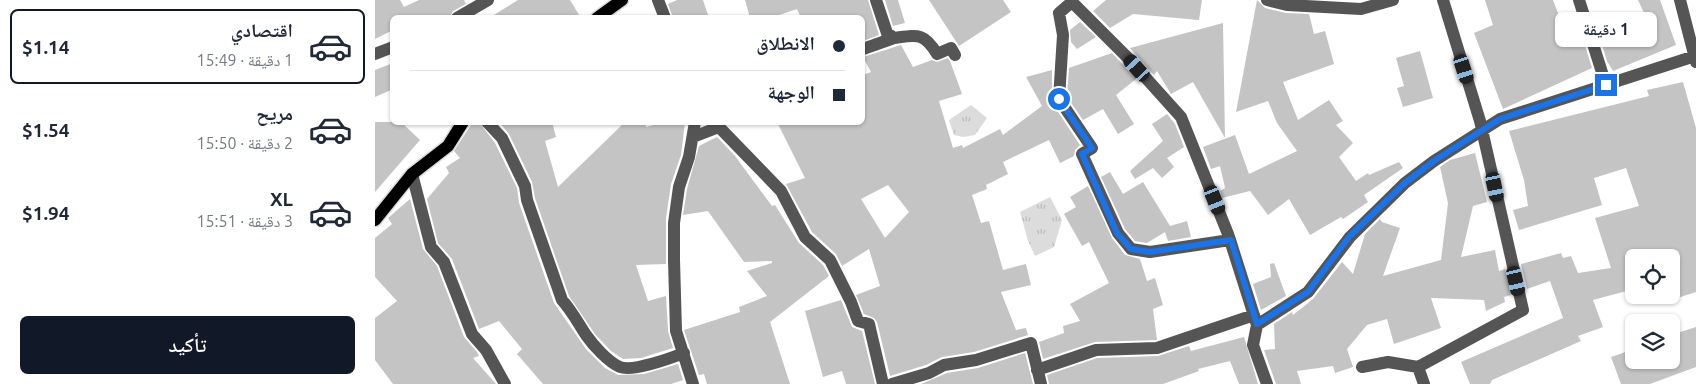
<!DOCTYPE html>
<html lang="ar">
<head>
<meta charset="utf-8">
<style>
  body { margin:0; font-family:Ubuntu,"Noto Naskh Arabic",sans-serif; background:#f2f2f3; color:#1f2937; direction:rtl; height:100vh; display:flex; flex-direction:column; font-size:19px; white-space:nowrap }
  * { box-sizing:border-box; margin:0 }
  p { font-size:16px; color:#747a83 }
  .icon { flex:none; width:28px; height:28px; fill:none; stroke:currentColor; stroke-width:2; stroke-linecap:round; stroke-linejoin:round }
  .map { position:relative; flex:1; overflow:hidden; direction:ltr }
  .side { display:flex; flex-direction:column; background:#fff; width:375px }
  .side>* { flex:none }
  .hud { position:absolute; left:15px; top:15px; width:475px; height:110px; border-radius:8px; box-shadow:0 1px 4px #0004; direction:rtl; display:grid; align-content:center; height:110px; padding:0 20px; background:#fff }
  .tools { position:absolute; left:1250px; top:249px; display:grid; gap:10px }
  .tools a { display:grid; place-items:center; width:55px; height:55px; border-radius:8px; background:#fff; box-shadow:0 1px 4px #0004; font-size:25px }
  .end { position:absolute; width:22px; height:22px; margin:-11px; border:6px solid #1a73e8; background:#fff; box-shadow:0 0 0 2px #fff }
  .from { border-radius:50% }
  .bubble { position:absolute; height:35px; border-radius:8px; background:#fff; box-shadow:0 1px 4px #0004; font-size:16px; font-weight:600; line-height:35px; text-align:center; direction:rtl }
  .car { position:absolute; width:15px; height:30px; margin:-15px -8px; border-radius:6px; box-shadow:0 0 4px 1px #0007; background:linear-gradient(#222 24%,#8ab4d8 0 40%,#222 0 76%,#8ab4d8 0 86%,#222 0) }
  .hud b { display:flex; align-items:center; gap:18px; height:48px; font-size:19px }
  .hud b+b { border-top:1px solid #e0e1e3 }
  .hud i { width:12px; height:12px; background:#1f2937 }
  ul { padding:9px 0 0; list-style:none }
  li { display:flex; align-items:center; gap:15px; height:75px; margin:0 10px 8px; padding:0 10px; border:2px solid transparent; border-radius:8px }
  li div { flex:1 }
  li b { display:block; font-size:19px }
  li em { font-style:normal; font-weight:600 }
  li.current { border-color:#111827 }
  li>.icon { width:45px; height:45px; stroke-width:1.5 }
  .action { display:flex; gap:10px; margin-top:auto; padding:10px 20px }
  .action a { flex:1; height:58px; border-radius:8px; background:#111827; color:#fff; font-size:20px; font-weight:600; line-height:58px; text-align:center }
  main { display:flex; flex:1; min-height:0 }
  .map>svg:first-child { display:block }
  .grass { fill:url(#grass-tufts) }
  .building { fill:#c4c4c4; fill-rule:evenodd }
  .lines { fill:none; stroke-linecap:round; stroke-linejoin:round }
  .major-casing { stroke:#dbdbdb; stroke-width:15 }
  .minor { stroke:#555; stroke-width:12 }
  .major { stroke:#000; stroke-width:12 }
  .route { stroke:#1a73e8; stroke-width:6 }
</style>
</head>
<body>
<main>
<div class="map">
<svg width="1321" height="384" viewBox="0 0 1321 384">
  <defs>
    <pattern id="grass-tufts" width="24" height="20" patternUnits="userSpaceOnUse" patternTransform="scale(1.25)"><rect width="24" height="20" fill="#dcdcdc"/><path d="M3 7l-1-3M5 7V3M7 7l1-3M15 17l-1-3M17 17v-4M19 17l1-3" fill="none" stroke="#bbb"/></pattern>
  </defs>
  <rect width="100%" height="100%" fill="#fff"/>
  <path class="grass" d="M596 105 612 118 600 135 588 137 579 135 574 120Z
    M675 197 687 220 679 247 660 256 653 241 645 212Z"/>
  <path class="building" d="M0 0H25L29 7 44 0H89L91 4 78 11 74 18H18V30L0 39Z
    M143 0H195L206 18H114Z
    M302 0H328L334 18H298L293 4Z
    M370 0H493L504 35 488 41V18H426L422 9 395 18H375Z
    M510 0H523L530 23 518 26Z
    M554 0H628L636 12 584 46Z
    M731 0H827L824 20 758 14 735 28 718 11Z
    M882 0 890 8 911 13 934 14 939 34 950 31 959 64 908 82 923 120 954 100 968 121 961 125 978 143 964 157 981 181 993 173 994 175 1024 162 1028 168 989 195 993 202 968 219 966 217 935 235 914 199 893 215 875 191 847 198 845 191 850 188 845 166 836 169 828 147 860 135 874 174 922 151 902 123 893 101 861 112Z
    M1110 0H1178L1196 47 1209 42 1217 68 1128 109 1099 33 1118 25Z
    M1263 0H1285L1301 45 1238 71 1232 61 1224 35 1270 15Z
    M705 22 721 37 702 49 696 42 695 30Z
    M848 23 850 138 818 82 796 94 782 71 779 75 755 48Z
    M526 45 538 67 557 60 562 62 573 58 575 61 587 94 564 101 578 148 587 145 588 148 625 129 628 135 667 106 651 77 677 70V103L705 145 700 150 699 156 685 163 674 140 628 162 633 174 611 185 612 189 597 195 606 223 614 221 628 270 651 264 656 285 626 292 641 330 651 328 653 335 599 352 567 357 551 365 515 376 502 322 499 318 489 314 481 295 505 286 494 249 467 266 461 254 437 232 411 184 430 178 402 122H488V75L496 72 488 57ZM513 185 534 212 510 238 486 199Z
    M1045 51 1058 98 1028 107 1022 88 1029 86 1021 58Z
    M737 53 761 79 741 95 759 124 743 134 728 109 708 120 692 97 694 68Z
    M18 63V89L0 97V70Z
    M1308 82 1321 128V292L1296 300V258H1259V289L1218 300 1228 327 1203 336 1206 341 1117 380 1115 384H1095L1086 362 1188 318 1175 281 1152 289 1146 264 1186 253 1188 258 1196 256 1203 273 1236 268 1220 218 1264 206 1251 168 1219 178 1227 205 1144 230 1138 210 1153 206 1149 180 1134 131 1274 96 1272 90Z
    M792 114 800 124 809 147 792 158 799 167 787 178 778 168 760 179 755 171 788 141 777 124Z
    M0 122H26L45 140 0 192Z
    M98 122H104L120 143 142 188 144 203 179 303 211 349 230 368 243 375 269 374 303 364 308 380 296 384H168L142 354 147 349 124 321 104 329 77 259 63 243 52 199 74 173 71 167 85 158 79 151Z
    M124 122H177L181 137 170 141 183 187 250 122H270L271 127 290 122H310L306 155 296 184 291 218V264L261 265 273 301 291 296 293 331 298 348 266 358 248 359 236 351 220 334 194 296 160 198 157 182 134 134Z
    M342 137 360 156 397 206 400 205 424 243 448 265 454 276 395 322 415 384H332L329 374 324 375 309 330 365 312 364 307 392 296 372 271 397 263V261L369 262 333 211 308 215 312 189 324 146Z
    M1100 153 1112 202 1098 206 1086 257 1120 250 1124 271 1130 269 1136 295 1129 297 1130 302 1111 311 1109 300 1056 298 1066 328 1019 344 1012 319 992 325 972 349 978 367 960 373 958 366 922 371 926 384H901L889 350 900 349 899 324 917 312 918 315 938 299 967 262 978 274 990 234 1005 219 1007 222 1025 228 1008 276 1066 260 1073 203 1065 167 1075 160Z
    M735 172 748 194 768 182 795 226 812 221 816 237 793 241 790 232 772 243 760 241 750 229 726 177Z
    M713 186 737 238 750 255 765 259 772 281 780 278 788 305 778 309 782 340 720 342 668 359 664 342 689 333 688 326 705 321 695 304 734 283 714 242 707 246 689 214 701 207 695 197Z
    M35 199 48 249 62 266 89 337 102 352 104 356 98 358 121 384H18L0 360V318L22 301 0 277V238L17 224 13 218Z
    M899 263 911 296 886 310 878 284 896 277 895 264Z
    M466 300 477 327 487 331 500 384H471L467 371 448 377 430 311Z
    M1321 327V367L1275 384H1246L1236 357 1259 349V360H1296V335Z
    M869 337 883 384H864L855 361 823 369 824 371 788 384H674L672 375 722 358 783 356 814 346 816 351Z
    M650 353 658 384H546L572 373 603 368Z"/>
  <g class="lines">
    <g class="major-casing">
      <path id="major" d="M222 18 247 0
        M0 220 37 174 73 146 88 122"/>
    </g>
    <path class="minor" d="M283 0 290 18
      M501 0 512 33 519 38C542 35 549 32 562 54L576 48 580 55
      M892 0 912 5 986 9 1018 0
      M1204 0 1231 85
      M1305 0 1321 62
      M82 18 113 0
      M488 49 519 38
      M0 54 18 47
      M112 122 127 138 150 186 152 200 187 300C197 311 203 323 211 335 218 345 233 362 245 367 258 372 296 358 309 353
      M318 137 344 127 406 191 430 237 455 260 476 302 483 321 494 324 508 384
      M37 174 56 247 69 262 97 334 111 350 130 384
      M855 240 775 252 756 249 743 233 707 154 717 148 684 99 688 35 684 13 697 2 752 57 806 117 853 234 855 240 882 325
      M987 367 1013 362 1043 367
      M662 370 721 350 782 348 879 315
      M318 384 301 331 299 260V223L304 187 314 157 320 122
      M517 384 554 373 569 365 601 360 656 343 666 384
      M892 384 878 345 882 325 933 292 975 237 1030 183 1059 161 1125 119 1320 56
      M1049 384 1043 367 1148 310 1105 121 1068 0"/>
    <use href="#major" class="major"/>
  </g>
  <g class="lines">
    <path class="route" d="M684 99 717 148 707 154 742 233 756 249 775 252 856 240 882 324 933 292 974 237 1030 183 1059 161 1125 119 1231 85"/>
  </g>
</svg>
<div class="tools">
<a><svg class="icon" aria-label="locate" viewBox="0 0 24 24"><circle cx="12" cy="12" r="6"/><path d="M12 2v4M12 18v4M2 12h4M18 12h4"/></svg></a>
<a><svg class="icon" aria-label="layers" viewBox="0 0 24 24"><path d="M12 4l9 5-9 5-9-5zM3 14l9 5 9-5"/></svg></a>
</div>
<i class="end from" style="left:684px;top:99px"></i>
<i class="end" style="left:1231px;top:85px"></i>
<div class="bubble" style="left:1180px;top:12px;width:102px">1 دقيقة</div>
<i class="car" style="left:762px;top:68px;rotate:318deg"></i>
<i class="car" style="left:1089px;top:69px;rotate:162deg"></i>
<i class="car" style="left:1120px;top:187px;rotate:168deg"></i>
<i class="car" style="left:840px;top:200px;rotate:158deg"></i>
<i class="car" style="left:1141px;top:281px;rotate:167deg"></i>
<div class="hud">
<b><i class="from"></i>الانطلاق</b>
<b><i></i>الوجهة</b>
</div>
</div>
<section class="side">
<ul>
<li class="current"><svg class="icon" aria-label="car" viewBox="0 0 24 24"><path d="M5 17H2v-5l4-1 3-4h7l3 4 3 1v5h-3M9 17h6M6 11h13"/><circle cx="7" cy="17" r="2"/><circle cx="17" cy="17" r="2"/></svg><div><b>اقتصادي</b><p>1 دقيقة · 15:49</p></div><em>$1.14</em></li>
<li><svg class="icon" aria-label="car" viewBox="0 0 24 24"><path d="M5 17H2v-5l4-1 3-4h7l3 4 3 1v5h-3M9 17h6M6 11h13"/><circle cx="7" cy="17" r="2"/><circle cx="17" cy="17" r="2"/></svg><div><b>مريح</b><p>2 دقيقة · 15:50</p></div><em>$1.54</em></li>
<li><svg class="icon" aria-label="car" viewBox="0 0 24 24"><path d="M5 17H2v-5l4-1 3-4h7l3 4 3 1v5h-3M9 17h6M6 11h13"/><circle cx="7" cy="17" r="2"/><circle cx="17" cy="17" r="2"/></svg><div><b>XL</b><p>3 دقيقة · 15:51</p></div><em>$1.94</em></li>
</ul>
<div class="action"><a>تأكيد</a></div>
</section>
</main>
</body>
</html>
